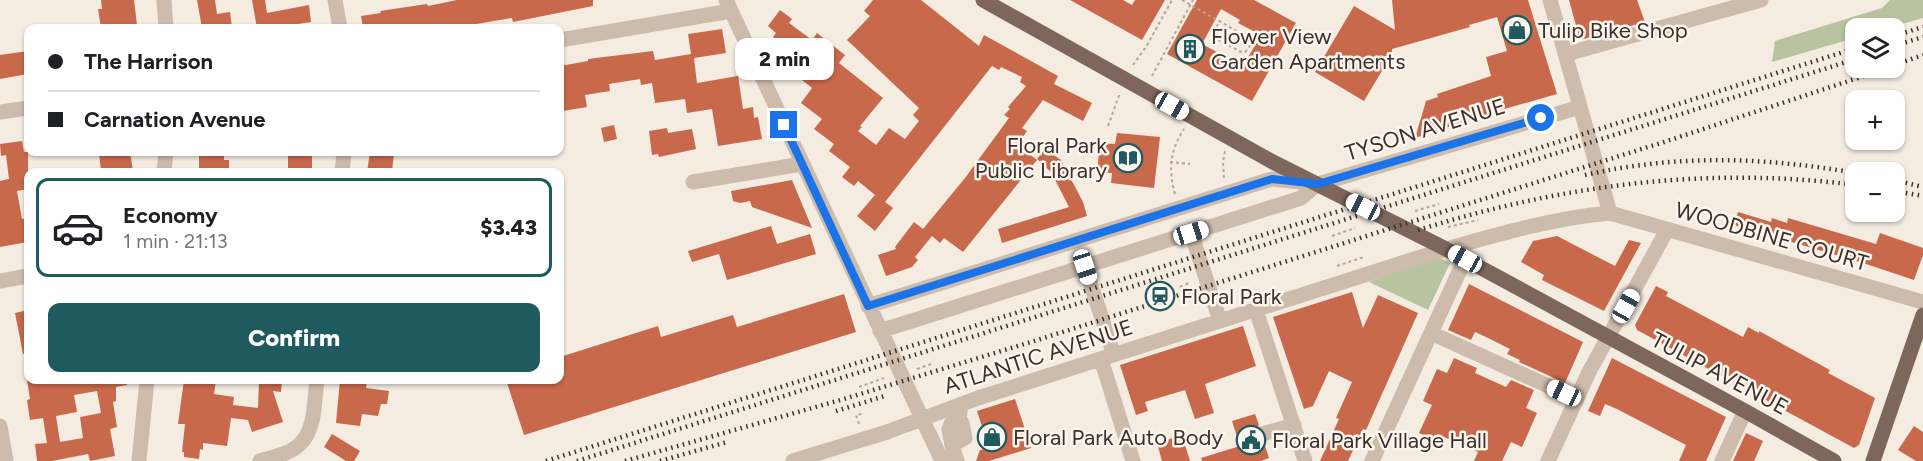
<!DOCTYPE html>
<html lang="en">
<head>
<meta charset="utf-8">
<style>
  body { margin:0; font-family:Figtree,sans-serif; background:#f2f2f2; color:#202124; height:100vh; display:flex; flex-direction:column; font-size:22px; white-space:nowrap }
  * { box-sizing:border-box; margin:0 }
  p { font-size:20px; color:#757577 }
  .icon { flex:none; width:33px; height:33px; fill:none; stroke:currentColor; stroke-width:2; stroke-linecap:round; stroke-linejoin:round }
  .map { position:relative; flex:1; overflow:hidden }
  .details { position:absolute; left:24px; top:168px; width:540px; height:216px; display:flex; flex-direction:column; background:#fff; border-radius:12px; box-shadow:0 2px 4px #0004 }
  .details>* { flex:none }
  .hud { position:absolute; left:24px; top:24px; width:540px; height:132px; border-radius:12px; box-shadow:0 2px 4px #0004; display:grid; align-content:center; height:132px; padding:0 24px; background:#fff }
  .tools { position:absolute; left:1845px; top:18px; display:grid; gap:12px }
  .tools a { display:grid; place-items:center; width:60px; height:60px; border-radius:12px; background:#fff; box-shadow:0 2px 4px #0004; font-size:30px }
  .end { position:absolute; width:27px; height:27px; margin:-14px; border:8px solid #1a73e8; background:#fff; box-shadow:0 0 0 3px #fff }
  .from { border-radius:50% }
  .bubble { position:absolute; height:42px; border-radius:12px; background:#fff; box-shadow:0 2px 4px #0004; font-size:20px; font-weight:800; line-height:42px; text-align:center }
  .car { position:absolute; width:18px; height:36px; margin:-18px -9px; border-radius:8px; box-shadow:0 0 4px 2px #0007; background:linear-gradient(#fff 24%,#345 0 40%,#fff 0 76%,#345 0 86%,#fff 0) }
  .hud b { display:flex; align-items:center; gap:21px; height:57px; font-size:22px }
  .hud b+b { border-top:2px solid #e0e0e0 }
  .hud i { width:15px; height:15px; background:#202124 }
  ul { padding:10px 0 0; list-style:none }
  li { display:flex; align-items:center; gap:18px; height:99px; margin:0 12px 9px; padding:0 12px; border:3px solid transparent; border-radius:12px }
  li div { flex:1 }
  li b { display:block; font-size:22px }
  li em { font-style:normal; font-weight:800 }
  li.on { border-color:#1f5a5e }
  li>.icon { width:54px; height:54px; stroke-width:1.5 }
  .button { display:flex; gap:12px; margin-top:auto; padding:12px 24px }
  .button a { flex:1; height:69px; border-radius:12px; background:#1f5a5e; color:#fff; font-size:24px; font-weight:800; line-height:69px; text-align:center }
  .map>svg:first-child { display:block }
  .green { fill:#b8c4a0 }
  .building { fill:#c8694b; fill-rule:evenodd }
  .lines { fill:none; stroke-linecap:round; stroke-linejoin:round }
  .path { stroke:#b9a596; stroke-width:2; stroke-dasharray:3 3; stroke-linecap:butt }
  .minor { stroke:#cdbbac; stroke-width:15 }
  .major { stroke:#7d675c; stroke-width:15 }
  .rail { stroke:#3b302b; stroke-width:4.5; stroke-dasharray:1.5 4.5; stroke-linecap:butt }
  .route { stroke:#1a73e8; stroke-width:8 }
  .labels { text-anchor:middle; stroke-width:5; stroke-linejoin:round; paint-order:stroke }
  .poi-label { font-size:22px; fill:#3b302b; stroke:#fbf5ee; text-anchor:start }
  .street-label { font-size:22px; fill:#3b302b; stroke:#fbf5ee }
</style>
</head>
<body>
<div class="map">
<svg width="1923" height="461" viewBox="0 0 1923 461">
  <rect width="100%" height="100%" fill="#f4ebe1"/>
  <path class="green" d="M1890 0H1923V18L1888 28H1856L1855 38 1772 62 1775 41 1882 8Z
    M1435 256 1450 263 1428 310 1369 282Z"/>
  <path class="building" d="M101 0H134L137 25 101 28 98 9H102Z
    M197 0H215L217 14 230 12 232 28H202Z
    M252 0H265L267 13 309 5 311 22 272 28H257Z
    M457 0H593V6L513 22 512 18 453 28H363L361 16 381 13 380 11 427 4 428 6Z
    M873 0H921L979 46 984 35 1058 76 1054 84 1092 103 1083 121 1043 100 1022 128 1027 131 1017 145 1037 160 963 252 944 238 940 243 932 236 915 257 918 260 912 267 886 276 878 255 896 249 895 247 914 222 923 229 965 178 1009 118 1004 115 1010 109 1008 107 1026 86 1020 82 1022 77 1001 67 999 70 992 66 885 202 893 208 875 231 857 216 875 195 858 181 854 186 842 177 850 167 829 151 834 144 814 129 822 119 801 103 812 88 786 67 785 68 775 62 781 55 778 52 783 45 773 37 776 33 768 26 780 10 792 19 789 23 812 40 817 33 845 55 839 63 883 98 860 126 862 127 858 131 876 145 889 128 905 139 919 121 913 115 919 108 847 40 870 16 864 11Z
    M1070 0H1123L1132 5 1135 0H1165L1142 40Z
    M1197 0H1254L1296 23 1252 101 1167 54ZM1221 9 1240 20 1238 23 1261 35 1243 66 1202 44Z
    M1392 0H1528L1557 94 1494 112 1415 138 1426 101 1438 97 1437 94 1491 76 1486 57 1507 51 1497 17 1469 25 1470 27 1392 49V54L1364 101 1315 72 1354 6 1395 30Z
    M1569 0H1637L1645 22 1580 40Z
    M722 29 726 53 694 58 697 83 738 76 743 109 753 107 754 118 758 117 762 139 718 146 712 109 687 113 685 99 655 103 652 83 641 85 640 79 609 84 610 91 585 95 587 107 563 111 560 93V66L588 61V59L653 51 655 60 691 54 688 34Z
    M28 51V74L0 79V55Z
    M614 125 617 139 604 142 601 128Z
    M667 128 668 133 692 129 696 149 659 157 658 154 652 155 649 131Z
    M1117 133 1160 137 1154 188 1111 183 1112 173 1097 172 1100 143 1115 144Z
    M22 141 24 152H28V189L17 191 22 219 28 218V242L0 247V181L9 179 6 155 1 156 0 144Z
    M1045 149 1061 160 1083 202 1087 216 1002 243 998 229 1069 207 1051 172 1037 159Z
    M109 152H130L133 171 118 172 117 168 101 171 99 153Z
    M199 152H224V160H229V171H199Z
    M288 152H312V171H288Z
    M370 152H394L392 172H367Z
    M792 180 812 228 752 207 750 201 740 203 733 201 731 191Z
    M1738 212 1771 222 1772 218 1787 223 1788 218 1876 244 1880 233 1923 248V255L1914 280 1863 263 1734 225Z
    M771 226 777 244 810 234 816 254 727 280 719 254 692 262 688 251Z
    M1557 236 1615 266 1629 240 1641 243 1604 311 1542 280 1544 275 1521 262 1533 241Z
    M1469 284 1583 342 1565 383 1519 362 1520 360 1507 354 1510 349 1486 337 1475 332 1471 340 1448 330Z
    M1656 286 1668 292 1666 296 1743 337 1748 327 1759 333V331L1830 370 1828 373 1875 398 1859 445 1854 448 1637 330 1635 325Z
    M1352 292 1363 328 1378 295 1418 313 1366 430 1363 429 1348 461H1320L1339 419 1336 418 1352 382 1329 371 1313 406 1304 409 1273 317Z
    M844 294 856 332 524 435 506 380H560V357L658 326 661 337 733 315 737 327Z
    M28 310V354H23L15 313Z
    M1243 326 1256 366 1205 384 1214 413 1195 419 1185 390 1145 402 1148 411 1136 415 1120 365Z
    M1454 358 1477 368 1475 373 1506 387 1511 380 1534 390 1526 408 1537 413 1522 447 1511 442 1502 461H1474L1478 452 1444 437 1441 443 1419 433 1432 405 1423 401 1437 369 1447 373Z
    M1612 358 1726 417 1706 461H1679L1686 445 1617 409 1605 404 1600 416 1588 411Z
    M27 380H126L127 385 116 387V401L113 402 117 427 110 429 115 456 90 461 88 454 52 461H37L35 444 47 443 43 418 30 420 27 400 30 399ZM97 391 101 413 80 417 83 438 60 442 56 416 77 412 74 395Z
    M184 380H216L214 394 234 397 233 405 258 408 259 380H282L281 392 273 391 283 422 252 432 248 420 231 418 227 446 203 443V450L200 449 199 459 184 457V452H182L185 424H178Z
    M340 380H367L366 388 389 391 387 404H381L378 416 362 414 360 426 336 423Z
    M1015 399 1031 448 989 461H976L980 450 989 448 977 411Z
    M1255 414 1259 425 1253 431V437L1259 443H1264L1269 458 1261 461H1202L1201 458 1240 446 1232 421Z
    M1914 426 1923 432V461H1916L1898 450Z
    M1746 433 1763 441 1754 461H1733Z
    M332 434 360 451 354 461H346L324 447Z
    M1182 435 1190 461H1162L1157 443Z"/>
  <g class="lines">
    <path class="path" d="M1182 0 1249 38 1250 46 1245 52H1241L1215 38 1214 34 1219 21
      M1133 65 1146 47 1172 0
      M1152 76 1193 0
      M1108 126 1120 93
      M1170 162 1190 164
      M1224 178 1223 162 1225 151
      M1175 194C1168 169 1170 151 1184 129
      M1415 211 1439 204
      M1448 227 1478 220
      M1332 236 1355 228
      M1337 266 1364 257
      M1180 287 1191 282
      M917 369 931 364
      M859 387 884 378
      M859 424 856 415 862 414"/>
    <path class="minor" d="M164 0 166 28
      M335 0 340 28
      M726 0 942 461
      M1550 0 1610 213
      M560 40 731 11
      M1566 54 1761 0
      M0 112 28 108
      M164 172 166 152
      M342 172 344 152
      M693 182 802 164
      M1191 233 1220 321
      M1085 267 1114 355
      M0 281 28 276
      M868 306 1272 179 1318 184 1580 107
      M1256 310 1305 461
      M880 331 1301 198 1318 184
      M1431 333 1577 399
      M1101 359 1133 461
      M0 426 6 461
      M1262 434 1294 425
      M952 445 949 429 951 424 959 419
      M139 461 147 380
      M260 461C273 457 290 454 300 444 316 429 314 400 317 380
      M793 461 887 432 978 398 1446 249C1498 234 1555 218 1610 213L1923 302
      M957 461 952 445 965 438 962 423 959 419 961 404
      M1372 461 1465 259
      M1548 461 1589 372 1667 230
      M1722 461 1745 411"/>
    <path class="major" d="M983 0 1271 161 1446 249 1745 411 1834 461
      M1873 461 1923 315"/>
    <path class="rail" d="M1894 36 1923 27
      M1894 46 1923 37
      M1894 65 1923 55
      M1585 175C1678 154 1762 157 1856 173
      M1894 180 1923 187
      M1894 191 1923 196
      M1418 230C1563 185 1704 166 1856 185
      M836 411 885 396
      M546 461 1856 48
      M577 461 1856 59
      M625 461 844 399 1031 342 1667 141 1888 68
      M660 461 727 442"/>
  </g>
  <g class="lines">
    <path class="route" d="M784 125 868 306 1272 179 1318 184 1541 118"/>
  </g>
  <defs>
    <g id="shop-ring" transform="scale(1.5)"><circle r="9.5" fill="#fbf5ee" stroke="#1f5a5e" stroke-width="1.5"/><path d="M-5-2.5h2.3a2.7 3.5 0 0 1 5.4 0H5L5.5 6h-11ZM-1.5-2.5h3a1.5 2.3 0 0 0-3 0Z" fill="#1f5a5e"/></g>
    <g id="building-ring" transform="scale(1.5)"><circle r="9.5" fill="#fbf5ee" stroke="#1f5a5e" stroke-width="1.5"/><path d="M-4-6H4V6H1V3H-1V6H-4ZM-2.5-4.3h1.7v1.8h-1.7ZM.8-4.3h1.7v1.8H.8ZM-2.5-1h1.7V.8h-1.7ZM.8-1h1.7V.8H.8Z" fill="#1f5a5e"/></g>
    <g id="library-ring" transform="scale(1.5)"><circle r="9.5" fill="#fbf5ee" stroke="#1f5a5e" stroke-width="1.5"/><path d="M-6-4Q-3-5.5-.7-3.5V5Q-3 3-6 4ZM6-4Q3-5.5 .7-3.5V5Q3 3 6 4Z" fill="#1f5a5e"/></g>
    <g id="station-ring" transform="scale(1.5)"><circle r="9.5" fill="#fbf5ee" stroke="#1f5a5e" stroke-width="1.5"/><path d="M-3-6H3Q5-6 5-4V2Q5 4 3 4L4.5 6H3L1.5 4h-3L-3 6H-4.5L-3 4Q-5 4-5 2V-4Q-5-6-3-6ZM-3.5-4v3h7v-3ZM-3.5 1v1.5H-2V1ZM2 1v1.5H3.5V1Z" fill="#1f5a5e"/></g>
    <g id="civic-ring" transform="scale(1.5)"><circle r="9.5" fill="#fbf5ee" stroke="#1f5a5e" stroke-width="1.5"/><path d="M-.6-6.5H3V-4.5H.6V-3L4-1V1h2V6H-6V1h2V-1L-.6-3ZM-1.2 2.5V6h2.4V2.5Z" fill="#1f5a5e"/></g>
  </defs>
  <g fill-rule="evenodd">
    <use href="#shop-ring" x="1517" y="30"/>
    <use href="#building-ring" x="1190" y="49"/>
    <use href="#library-ring" x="1128" y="158"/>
    <use href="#station-ring" x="1160" y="296"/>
    <use href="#shop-ring" x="992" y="437"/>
    <use href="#civic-ring" x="1251" y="440"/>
  </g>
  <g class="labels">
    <g class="poi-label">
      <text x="1538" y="38">Tulip Bike Shop</text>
      <text x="1211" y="44">Flower View<tspan x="1211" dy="25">Garden Apartments</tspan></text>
      <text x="1107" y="153" text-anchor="end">Floral Park<tspan x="1107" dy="25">Public Library</tspan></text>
      <text x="1181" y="304">Floral Park</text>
      <text x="1013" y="445">Floral Park Auto Body</text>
      <text x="1272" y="448">Floral Park Village Hall</text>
    </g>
    <g class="street-label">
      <text transform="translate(1425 129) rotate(-17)" y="8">TYSON AVENUE</text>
      <text transform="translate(1772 236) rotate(16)" y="8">WOODBINE COURT</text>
      <text transform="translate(1038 356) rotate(-18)" y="8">ATLANTIC AVENUE</text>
      <text transform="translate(1720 373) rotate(28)" y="8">TULIP AVENUE</text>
    </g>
  </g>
</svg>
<div class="tools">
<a><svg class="icon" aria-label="layers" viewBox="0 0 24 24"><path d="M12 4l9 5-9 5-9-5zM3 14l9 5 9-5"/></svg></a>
<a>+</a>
<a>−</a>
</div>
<i class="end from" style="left:1541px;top:118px"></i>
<i class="end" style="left:784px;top:125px"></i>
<div class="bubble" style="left:735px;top:38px;width:99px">2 min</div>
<i class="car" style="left:1172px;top:106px;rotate:119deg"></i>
<i class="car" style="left:1363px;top:207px;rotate:297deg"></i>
<i class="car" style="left:1191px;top:233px;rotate:73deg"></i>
<i class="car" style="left:1465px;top:259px;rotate:299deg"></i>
<i class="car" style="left:1085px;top:267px;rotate:162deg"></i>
<i class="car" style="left:1626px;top:306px;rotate:29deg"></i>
<i class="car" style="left:1564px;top:393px;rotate:295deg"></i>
<div class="hud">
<b><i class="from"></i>The Harrison</b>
<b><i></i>Carnation Avenue</b>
</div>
<section class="details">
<ul>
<li class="on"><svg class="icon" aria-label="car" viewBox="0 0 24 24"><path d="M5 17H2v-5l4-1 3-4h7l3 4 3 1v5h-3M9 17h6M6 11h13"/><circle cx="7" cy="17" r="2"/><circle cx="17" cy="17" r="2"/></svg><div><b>Economy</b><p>1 min · 21:13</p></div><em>$3.43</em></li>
</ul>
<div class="button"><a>Confirm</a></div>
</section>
</div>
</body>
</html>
